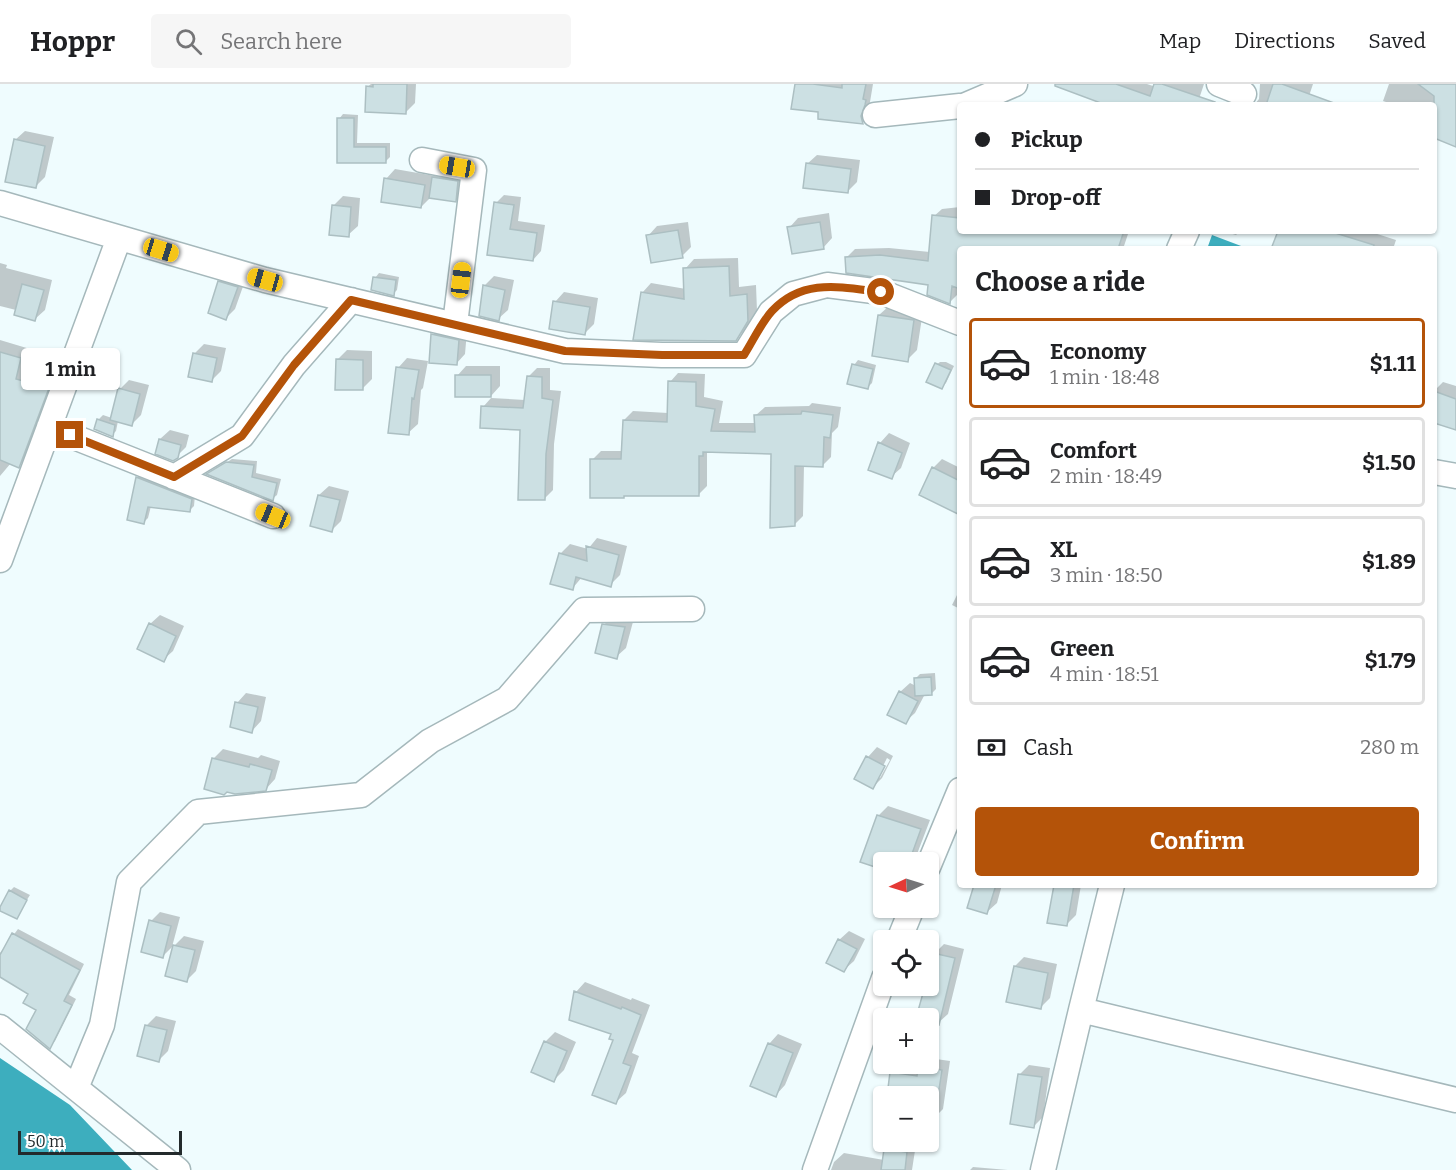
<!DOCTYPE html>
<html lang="en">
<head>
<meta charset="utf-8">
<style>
  body { margin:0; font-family:Bitter,serif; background:#f6f6f6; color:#202124; height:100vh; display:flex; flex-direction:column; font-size:22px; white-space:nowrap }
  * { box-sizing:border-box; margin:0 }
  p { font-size:20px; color:#757577 }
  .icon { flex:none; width:33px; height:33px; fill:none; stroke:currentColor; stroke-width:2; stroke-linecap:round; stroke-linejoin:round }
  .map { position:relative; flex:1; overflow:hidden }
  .side { position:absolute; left:957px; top:162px; width:480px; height:642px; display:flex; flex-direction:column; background:#fff; border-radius:6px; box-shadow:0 2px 4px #0004 }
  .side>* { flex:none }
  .top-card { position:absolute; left:957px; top:18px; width:480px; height:132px; border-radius:6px; box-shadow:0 2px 4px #0004; display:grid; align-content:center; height:132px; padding:0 18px; background:#fff }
  .needle { width:39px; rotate:266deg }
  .tools { position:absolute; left:873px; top:768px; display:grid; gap:12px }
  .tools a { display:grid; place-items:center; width:66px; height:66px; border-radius:6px; background:#fff; box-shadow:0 2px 4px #0004; font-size:30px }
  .scale { position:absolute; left:18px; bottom:15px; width:164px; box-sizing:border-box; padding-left:6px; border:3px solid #232a2c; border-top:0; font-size:16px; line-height:21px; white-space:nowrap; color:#232a2c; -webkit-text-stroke:4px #fff; paint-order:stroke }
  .end { position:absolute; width:27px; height:27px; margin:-14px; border:8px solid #b45309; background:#fff; box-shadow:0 0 0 3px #fff }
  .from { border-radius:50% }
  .bubble { position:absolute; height:42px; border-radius:6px; background:#fff; box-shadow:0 2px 4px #0004; font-size:20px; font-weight:700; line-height:42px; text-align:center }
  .car { position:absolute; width:18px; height:36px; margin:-18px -9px; border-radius:8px; box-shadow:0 0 4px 2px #0007; background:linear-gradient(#f5c518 24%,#345 0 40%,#f5c518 0 76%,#345 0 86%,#f5c518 0) }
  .top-card b { display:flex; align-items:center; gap:21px; height:57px; font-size:22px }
  .top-card b+b { border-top:2px solid #e0e0e0 }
  .top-card i { width:15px; height:15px; background:#202124 }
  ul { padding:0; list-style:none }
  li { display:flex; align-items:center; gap:18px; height:90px; margin:0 12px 9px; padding:0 6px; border:3px solid #e0e0e0; border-radius:6px }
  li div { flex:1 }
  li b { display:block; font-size:22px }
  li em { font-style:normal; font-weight:700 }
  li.current { border-color:#b45309 }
  li>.icon { width:54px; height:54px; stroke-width:1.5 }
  h2 { padding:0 18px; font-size:27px; line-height:72px }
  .pay { display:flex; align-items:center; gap:15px; height:66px; padding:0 18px; font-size:22px }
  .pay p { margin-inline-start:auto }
  .action { display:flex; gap:12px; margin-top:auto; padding:12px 18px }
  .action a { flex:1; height:69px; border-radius:6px; background:#b45309; color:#fff; font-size:24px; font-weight:700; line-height:69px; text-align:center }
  header { display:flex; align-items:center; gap:36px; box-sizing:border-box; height:84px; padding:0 30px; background:#fff; border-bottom:2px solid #e0e0e0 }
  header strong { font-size:28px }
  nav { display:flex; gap:33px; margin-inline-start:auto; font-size:21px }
  .search { width:420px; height:54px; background:#f6f6f6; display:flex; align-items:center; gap:15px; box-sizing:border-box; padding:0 21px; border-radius:6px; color:#757577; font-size:22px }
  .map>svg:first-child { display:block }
  .water { fill:#3daebe }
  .shadow { fill:#0003; fill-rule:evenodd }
  .building { fill:#cce0e3; stroke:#acbfc2; stroke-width:1.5 }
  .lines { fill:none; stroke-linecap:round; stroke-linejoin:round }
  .street-casing { stroke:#a5b8bb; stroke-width:27 }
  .street { stroke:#fff; stroke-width:24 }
  .route { stroke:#b45309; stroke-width:8 }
</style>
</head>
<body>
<header>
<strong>Hoppr</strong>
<div class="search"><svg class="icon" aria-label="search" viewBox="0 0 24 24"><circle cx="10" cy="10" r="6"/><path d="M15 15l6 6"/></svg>Search here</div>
<nav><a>Map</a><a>Directions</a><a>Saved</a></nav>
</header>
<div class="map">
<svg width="1456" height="1086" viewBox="0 0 1456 1086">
  <rect width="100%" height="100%" fill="#effcfe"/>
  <path class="water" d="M1212 151 1249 165H1207Z
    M0 974 70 1021 132 1086H0Z"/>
  <path class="shadow" d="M371 0H416L415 19 405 29 367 3Z
    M796 0H873L868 30 860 38 820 27Z
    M1078 0H1147L1153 2 1154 0H1204L1197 21H1102L1103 18Z
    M1260 0H1313L1308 15 1302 21H1254L1259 15Z
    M1389 0H1456V60L1434 53V21H1384L1386 18 1383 17Z
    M343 30 358 31 357 59H390V73L386 77H338L339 35Z
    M25 47 54 53 45 93 35 103 15 56Z
    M817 71 860 76 857 98 848 107 807 80Z
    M443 84 467 88 465 107 455 116 431 113 421 123 386 95 395 85 435 92Z
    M504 111 521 113 518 137 545 141 541 167 533 176 489 169 496 119Z
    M343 112 360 114 358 142 348 151 333 122Z
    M960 123V147H1129L1123 165H960V203H958V210L950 218 930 200 846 174 855 165 889 164 930 168 933 133 942 125Z
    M829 129 832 154 823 164 789 144 798 134Z
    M688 138 691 163 682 172 648 152 657 142Z
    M1222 147H1240L1236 151Z
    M1280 147H1368L1396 156 1393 165H1278Z
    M738 174 739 203 756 201 757 227 745 246 736 255 642 209 651 199 686 205 685 185 694 175Z
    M0 179 7 181 6 184 52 196 45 226 35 235 16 226 0 222Z
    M229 189 246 194 235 225 226 234 220 198Z
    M379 189 399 193 397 206 393 210 375 194Z
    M494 192 514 196 508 226 498 235 484 202Z
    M564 208 598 214 594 240 585 249 555 218Z
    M889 222 923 227 917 266 907 276 879 231Z
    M442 242 467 247 465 270 456 280 433 251Z
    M0 256 30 265 24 286 57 294 28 372 19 382 11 379 0 392Z
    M204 260 226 264 221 287 212 296 190 292 195 269Z
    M347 266 372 267V295L362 305 337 276Z
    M407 274 428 277 423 304 421 306 418 340 408 349 398 284Z
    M858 276 876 281 872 299 868 303 854 281Z
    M940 278H946L954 282 946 299 941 303 935 282Z
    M466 282H500V302L491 312 457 292Z
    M537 284H550V306L561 307 554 360 553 406 544 415 522 344 483 323 491 314 525 316 528 293Z
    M678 289 705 290 704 313 723 317 719 339H756V331L765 323 809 322 812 319 841 323 838 343 832 349 831 373 822 382 804 381 803 432 794 441 772 368 707 366V402L698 411 592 376 601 367H623L624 336 633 327 668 329 670 298Z
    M129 296 149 301 141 331 132 340 118 337 116 347 112 351 95 345 99 335 103 331 112 334 120 305Z
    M1443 298 1456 302V345L1434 337V307Z
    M170 346 189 351 186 363 176 373 160 355Z
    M889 349 910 359 901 384 891 393 880 359Z
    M232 375 257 377 256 389 281 395 277 411 272 415 209 390Z
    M942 375 960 384V427L933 384Z
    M141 390 195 411 194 422 190 426 151 422 148 434 144 438 137 394Z
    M329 402 349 407 341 437 332 446 312 441 319 411Z
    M597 454 627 462 620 491 610 501 582 493 572 505 560 470 570 460 588 465Z
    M960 505V525L952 521Z
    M160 531 184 542 173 567 163 576 150 540Z
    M613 531 634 534 626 564 616 573 604 541Z
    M935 589 936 605 931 610H925L915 629 905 638 900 608 910 599 916 602V594L920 590Z
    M246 609 266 613 261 637 252 647 237 619Z
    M877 663 893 672 882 694 873 703 856 694 868 673ZM887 674 890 676 880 694H877Z
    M223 665 258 674 261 671 280 677 275 695 266 705 213 675Z
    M888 722 930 736 914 778H884L878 732Z
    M975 801H1002L997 819 987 828Z
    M1056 801H1081L1076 831 1066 841Z
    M14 803 30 811 16 833 10 807Z
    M160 828 180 833 172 863 163 872 151 837Z
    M18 845 84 880 69 911 76 915 55 957 49 963 38 925 30 909 0 892V869Z
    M849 847 865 855 854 877 844 886 839 856Z
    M184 852 204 857 196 887 187 896 175 861Z
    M944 860 964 865 948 930 938 939 928 934H918L926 902H928L934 870Z
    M1024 873 1057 880 1050 914 1041 923 1015 882Z
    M585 898 631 916 632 914 650 921 632 969 639 972 626 1009 616 1018 613 949 570 935 576 908Z
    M156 932 176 937 168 967 159 976 139 971 147 941Z
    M555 948 576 958 564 986 554 996 545 958Z
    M778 950 802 960 785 1001 776 1011 769 960Z
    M929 974 950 977 943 1025 934 1034H928V1012H888L892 989 901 980 920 983 923 980H928Z
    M1029 981 1050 984 1043 1033 1034 1042 1019 991Z
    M887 1058H911V1059L916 1060 912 1086H831L834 1078 844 1069 884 1076Z
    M973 1083 1008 1086H970Z"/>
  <path class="building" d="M373 0H407L406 30 365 28 366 2 373 3Z
    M795 0H813L842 4V0H866L863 15 866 16 865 21 861 32 863 40 818 35V28L791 25Z
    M1055 0H1116L1150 12 1154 0H1162L1215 18 1214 21H1106L1055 2Z
    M1273 0H1282L1334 19V21H1266Z
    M1418 0H1456V63L1434 54V12Z
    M337 34H354V63H386V79H337Z
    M14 55 45 62 36 104 5 98Z
    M806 79 851 85 848 109 803 104Z
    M432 93 458 97 456 118 429 114Z
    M384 94 425 101 421 124 381 118Z
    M494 118 514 121 510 145 537 149 533 177 487 171Z
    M332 121 351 123 349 153 329 151Z
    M932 131 960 134V147H1124L1118 165H960V205L952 202 950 220 927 211 928 201 846 189 845 173 880 171 928 177Z
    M820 138 824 165 792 170 787 143Z
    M678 146 683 174 651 179 646 151Z
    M1278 147H1329L1374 161 1373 165H1271Z
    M729 182 730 212 747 210 748 237 736 257 633 256 641 208 684 215 683 184Z
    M373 193 396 196 394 212 371 206Z
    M218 197 238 203 226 236 208 229Z
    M22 200 44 206 35 237 14 231Z
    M483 201 505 206 499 237 479 232Z
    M553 217 590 223 585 251 549 245Z
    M878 231 914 236 908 278 872 272Z
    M431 250 459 256 457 281 429 279Z
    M0 268 21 274 16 295 49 304 19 384 0 376Z
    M193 269 217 274 212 298 188 293Z
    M336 275 363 276V306H335Z
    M935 279 951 286 942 305 926 298Z
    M852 280 873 285 868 305 847 300Z
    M396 283 419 286 414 315 412 314 409 351 388 349Z
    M455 291H491V313H455Z
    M527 292 542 293V314L553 316 546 370 545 416H518L520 346 480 344 481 322 523 324Z
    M668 297 696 298V322L715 325 711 347 755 348 754 331 801 330 802 327 833 331 830 354 824 353 823 383 795 382V442L770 444 771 370 703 368V372H699V412H624V414H590V375H621L623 336 667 338Z
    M118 304 140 310 132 342 110 336Z
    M1434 307 1456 315V346L1434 339Z
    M97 335 115 341 113 353 94 345Z
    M159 355 181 361 178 374 173 377 155 370Z
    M878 358 902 369 892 395 868 386Z
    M226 378 254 381 252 393 277 399 273 417 206 390Z
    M932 383 960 397V431L919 411Z
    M136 393 192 415 190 428 148 423 144 440 127 436Z
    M318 411 340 416 332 448 310 442Z
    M586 462 619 471 611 503 576 493 573 506 550 500 559 469 587 477Z
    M149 539 176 552 164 578 137 565Z
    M602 540 625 543 617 575 595 569Z
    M931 593 932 611 915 612 914 594Z
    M899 607 918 617 906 640 887 631Z
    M235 618 258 623 252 649 230 643Z
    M866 672 885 682 873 705 854 695Z
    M212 674 249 683 250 680 272 686 266 707 235 710 227 708 224 711 204 705Z
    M877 731 921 745 909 778H884V786L860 778Z
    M974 801H996L987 830 967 824Z
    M1054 801H1074L1067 842 1047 839Z
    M9 806 27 816 17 835 0 827V823Z
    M149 836 171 842 163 874 141 868Z
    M12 849 80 886 64 917 72 921 50 965 26 945 36 926 23 919 28 910 0 893V871Z
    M838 855 857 865 844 888 826 879Z
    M173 861 195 866 187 898 165 892Z
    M933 869 955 874 939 941 928 938V934H916L925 902H928V886Z
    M1014 882 1048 889 1041 925 1006 918Z
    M574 907 621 925 622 923 641 931 623 979 631 982 616 1020 592 1011 613 956 609 955 611 950 569 936Z
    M145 941 167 946 159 978 137 972Z
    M544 957 567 967 554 998 531 988Z
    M768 959 793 969 776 1013 750 1002Z
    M918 982 942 986 938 1012H887L890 988 917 992Z
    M1018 990 1042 993 1034 1044 1010 1040Z
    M884 1065 907 1068 905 1086H881Z"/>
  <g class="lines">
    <g class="street-casing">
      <path id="street" d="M1219 0 1244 10
        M966 21 1015 0
        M875 31 960 22
        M422 76 474 86 455 240
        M0 119 265 196 565 267 662 271H744L771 228 793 210 827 201 881 208 960 239
        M1179 165 1187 147
        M49 343 273 432
        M1434 388 1456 392
        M174 393 242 352 294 281 351 216
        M0 476 119 154
        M928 783 960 706
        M899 856 912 824
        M1081 926 1112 801
        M0 943 178 1086
        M76 1004 102 941 129 798 198 728 361 711 430 657 507 615 584 526 692 525
        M815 1086 884 894
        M1043 1086 1081 926 1456 1016"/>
    </g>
    <use href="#street" class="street"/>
  </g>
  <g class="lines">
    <path class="route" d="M70 351 174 393 242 352 294 281 351 216 565 267 662 271H744C753 257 761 239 772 227 803 194 840 203 881 208"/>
  </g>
</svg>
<div class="tools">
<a><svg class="needle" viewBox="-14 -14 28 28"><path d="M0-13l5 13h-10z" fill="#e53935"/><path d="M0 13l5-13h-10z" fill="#757577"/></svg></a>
<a><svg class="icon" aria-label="locate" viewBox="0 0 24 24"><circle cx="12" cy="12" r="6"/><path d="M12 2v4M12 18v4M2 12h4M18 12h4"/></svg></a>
<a>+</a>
<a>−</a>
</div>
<div class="scale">50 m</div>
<i class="end from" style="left:881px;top:208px"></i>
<i class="end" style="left:70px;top:351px"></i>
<div class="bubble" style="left:21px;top:264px;width:99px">1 min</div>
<i class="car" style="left:457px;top:83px;rotate:280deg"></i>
<i class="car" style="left:161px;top:166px;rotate:107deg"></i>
<i class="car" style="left:265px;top:196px;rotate:286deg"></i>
<i class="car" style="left:461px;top:196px;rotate:7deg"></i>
<i class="car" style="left:273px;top:432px;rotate:292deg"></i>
<div class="top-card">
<b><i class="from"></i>Pickup</b>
<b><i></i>Drop-off</b>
</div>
<section class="side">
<h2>Choose a ride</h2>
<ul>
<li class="current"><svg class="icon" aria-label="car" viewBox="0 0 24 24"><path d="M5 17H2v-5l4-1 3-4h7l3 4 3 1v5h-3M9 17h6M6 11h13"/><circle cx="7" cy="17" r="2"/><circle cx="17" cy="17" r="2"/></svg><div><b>Economy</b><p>1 min · 18:48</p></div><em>$1.11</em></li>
<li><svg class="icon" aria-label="car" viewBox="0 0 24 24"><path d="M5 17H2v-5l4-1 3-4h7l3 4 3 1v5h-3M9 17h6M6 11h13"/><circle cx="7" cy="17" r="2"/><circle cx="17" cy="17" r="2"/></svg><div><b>Comfort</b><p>2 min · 18:49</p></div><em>$1.50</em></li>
<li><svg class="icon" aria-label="car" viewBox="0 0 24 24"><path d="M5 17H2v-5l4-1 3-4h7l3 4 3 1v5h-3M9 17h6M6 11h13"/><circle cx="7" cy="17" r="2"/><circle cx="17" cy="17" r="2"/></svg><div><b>XL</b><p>3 min · 18:50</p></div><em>$1.89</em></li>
<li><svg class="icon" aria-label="car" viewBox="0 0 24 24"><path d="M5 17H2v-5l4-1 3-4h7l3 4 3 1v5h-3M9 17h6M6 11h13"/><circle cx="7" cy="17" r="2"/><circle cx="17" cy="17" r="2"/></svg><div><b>Green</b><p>4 min · 18:51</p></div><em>$1.79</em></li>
</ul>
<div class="pay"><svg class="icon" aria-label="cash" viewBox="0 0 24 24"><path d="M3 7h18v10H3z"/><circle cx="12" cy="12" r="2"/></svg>Cash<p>280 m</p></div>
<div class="action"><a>Confirm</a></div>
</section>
</div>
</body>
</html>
